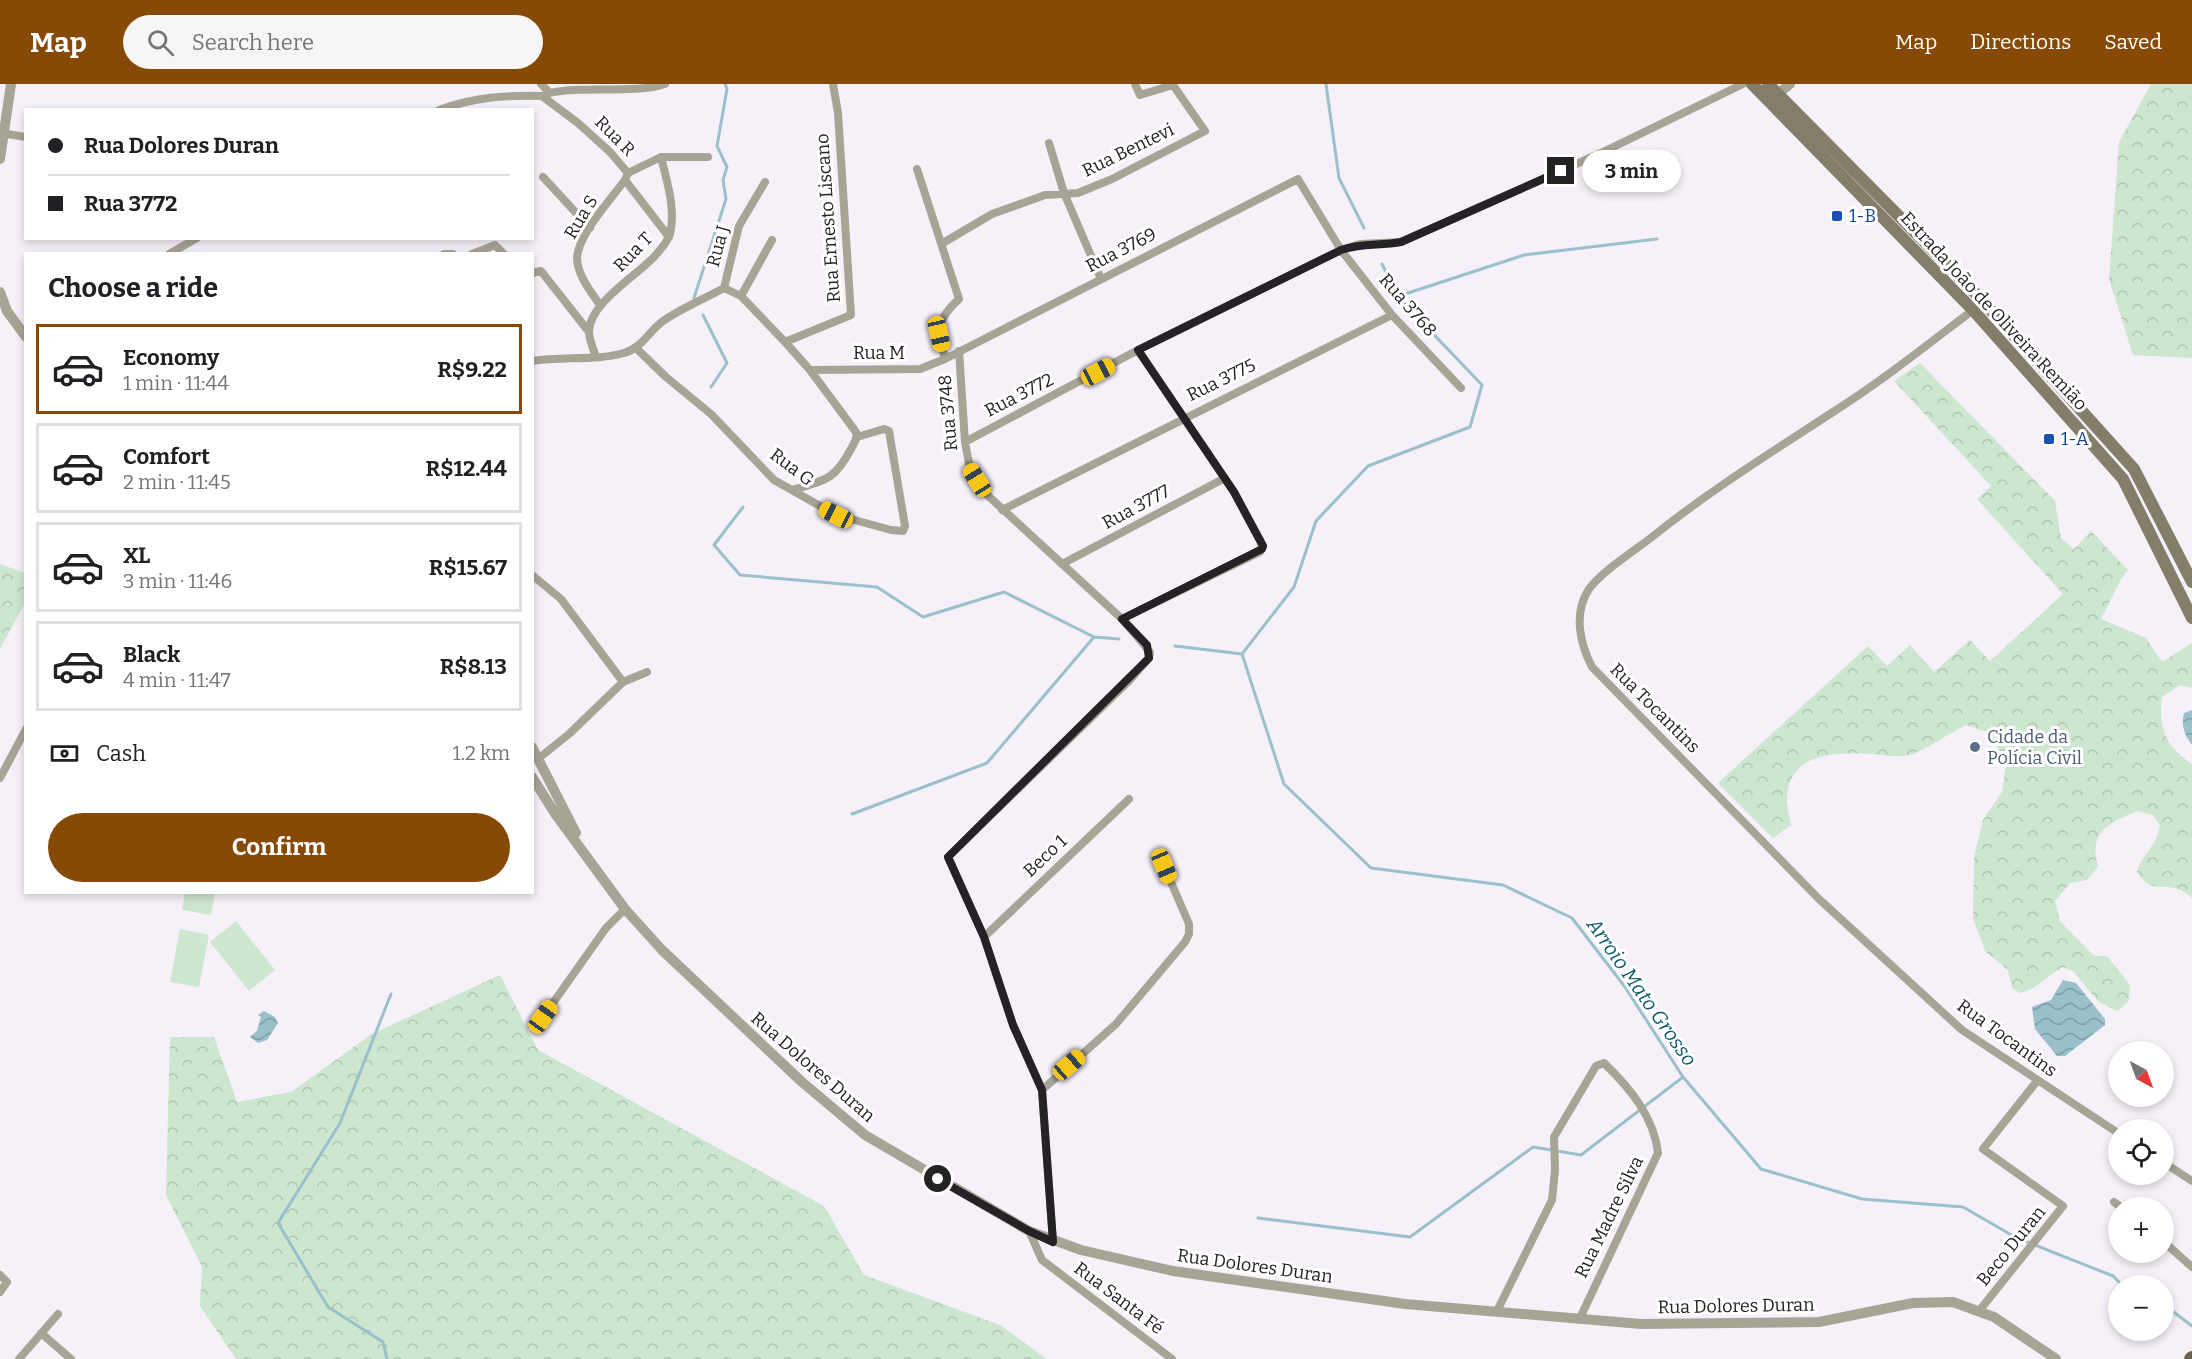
<!DOCTYPE html>
<html lang="en">
<head>
<meta charset="utf-8">
<style>
  body { margin:0; font-family:Bitter,serif; background:#f6f6f6; color:#202124; height:100vh; display:flex; flex-direction:column; font-size:22px; white-space:nowrap }
  * { box-sizing:border-box; margin:0 }
  p { font-size:20px; color:#757577 }
  .icon { flex:none; width:33px; height:33px; fill:none; stroke:currentColor; stroke-width:2; stroke-linecap:round; stroke-linejoin:round }
  .map { position:relative; flex:1; overflow:hidden }
  .drawer { position:absolute; left:24px; top:168px; width:510px; height:642px; display:flex; flex-direction:column; background:#fff; border-radius:0px; box-shadow:0 3px 9px #0003 }
  .drawer>* { flex:none }
  .banner { position:absolute; left:24px; top:24px; width:510px; height:132px; border-radius:0px; box-shadow:0 3px 9px #0003; display:grid; align-content:center; height:132px; padding:0 24px; background:#fff }
  .needle { width:39px; rotate:139deg }
  .controls { position:absolute; left:2108px; top:957px; display:grid; gap:12px }
  .controls a { display:grid; place-items:center; width:66px; height:66px; border-radius:50%; background:#fff; box-shadow:0 3px 9px #0003; font-size:30px }
  .end { position:absolute; width:27px; height:27px; margin:-14px; border:8px solid #242225; background:#fff; box-shadow:0 0 0 3px #fff }
  .from { border-radius:50% }
  .bubble { position:absolute; height:42px; border-radius:21px; background:#fff; box-shadow:0 3px 9px #0003; font-size:20px; font-weight:700; line-height:42px; text-align:center }
  .car { position:absolute; width:18px; height:36px; margin:-18px -9px; border-radius:8px; box-shadow:0 0 4px 2px #0007; background:linear-gradient(#f5c518 24%,#345 0 40%,#f5c518 0 76%,#345 0 86%,#f5c518 0) }
  .banner b { display:flex; align-items:center; gap:21px; height:57px; font-size:22px }
  .banner b+b { border-top:2px solid #e0e0e0 }
  .banner i { width:15px; height:15px; background:#202124 }
  ul { padding:0; list-style:none }
  li { display:flex; align-items:center; gap:18px; height:90px; margin:0 12px 9px; padding:0 12px; border:3px solid #e0e0e0; border-radius:0px }
  li div { flex:1 }
  li b { display:block; font-size:22px }
  li em { font-style:normal; font-weight:700 }
  li.active { border-color:#864a06 }
  li>.icon { width:54px; height:54px; stroke-width:1.5 }
  h2 { padding:0 24px; font-size:27px; line-height:72px }
  .pay { display:flex; align-items:center; gap:15px; height:66px; padding:0 24px; font-size:22px }
  .pay p { margin-inline-start:auto }
  .action { display:flex; gap:12px; margin-top:auto; padding:12px 24px }
  .action a { flex:1; height:69px; border-radius:36px; background:#864a06; color:#fff; font-size:24px; font-weight:700; line-height:69px; text-align:center }
  header { display:flex; align-items:center; gap:36px; box-sizing:border-box; height:84px; padding:0 30px; background:#864a06; color:#fff }
  header strong { font-size:28px }
  nav { display:flex; gap:33px; margin-inline-start:auto; font-size:21px }
  .search { width:420px; height:54px; background:#f6f6f6; display:flex; align-items:center; gap:15px; box-sizing:border-box; padding:0 21px; border-radius:33px; color:#757577; font-size:22px }
  .map>svg:first-child { display:block }
  .forest { fill:url(#forest-crowns) }
  .pitch { fill:#cde6d0 }
  .water { fill:url(#water-waves) }
  .lines { fill:none; stroke-linecap:round; stroke-linejoin:round }
  .stream { stroke:#9ac0cc; stroke-width:3 }
  .minor { stroke:#a7a496; stroke-width:8 }
  .tertiary { stroke:#a7a496; stroke-width:10 }
  .secondary { stroke:#837e6a; stroke-width:12 }
  .primary { stroke:#6a634b; stroke-width:14 }
  .route { stroke:#242225; stroke-width:8 }
  .transit-dot { fill:#1a4fb4; stroke:#fff; stroke-width:2 }
  .service-dot { fill:#5c6f8a; stroke:#fff; stroke-width:2 }
  .labels { text-anchor:middle; stroke-width:6; stroke-linejoin:round; paint-order:stroke }
  .street-label { font-size:18px; fill:#242225; stroke:#fff }
  .transit-label { font-size:18px; fill:#164399; stroke:#fff; text-anchor:start }
  .service-label { font-size:18px; fill:#4e5e75; stroke:#fff; text-anchor:start }
  .water-label { font-size:20px; font-style:italic; fill:#0f5b6d; stroke:#fff }
</style>
</head>
<body>
<header>
<strong>Map</strong>
<div class="search"><svg class="icon" aria-label="search" viewBox="0 0 24 24"><circle cx="10" cy="10" r="6"/><path d="M15 15l6 6"/></svg>Search here</div>
<nav><a>Map</a><a>Directions</a><a>Saved</a></nav>
</header>
<div class="map">
<svg width="2192" height="1275" viewBox="0 0 2192 1275">
  <defs>
    <pattern id="forest-crowns" width="20" height="18" patternUnits="userSpaceOnUse" patternTransform="scale(1.5)"><rect width="20" height="18" fill="#cde6d0"/><path d="M2 6a3 3 0 1 1 6 0M12 15a3 3 0 1 1 6 0" fill="none" stroke="#b0c5b2"/></pattern>
    <pattern id="water-waves" width="16" height="10" patternUnits="userSpaceOnUse" patternTransform="scale(1.5)"><rect width="16" height="10" fill="#9ac0cc"/><path d="M0 5q4-4 8 0t8 0" fill="none" stroke="#7d9ca5"/></pattern>
  </defs>
  <rect width="100%" height="100%" fill="#f6f0f9"/>
  <path class="forest" d="M2151 0H2192V274L2133 271 2109 195 2119 58Z
    M1920 279 2055 417 2061 454 2074 465 2091 447 2128 486 2121 495 2101 535 2146 554 2162 578 2192 559V604L2180 601 2162 613C2158 644 2166 663 2192 680V814C2187 810 2181 805 2175 804 2156 801 2150 807 2137 788 2142 770 2157 762 2160 741L2153 731 2138 727C2109 739 2088 747 2098 783L2087 796 2070 799 2055 817 2060 837 2093 871 2108 873 2130 901 2129 916 2118 927 2099 918 2073 887 2063 883C2048 891 2036 906 2020 909L2012 904 2008 886 1985 867 1973 835 1974 773 1983 736 2002 708 2006 679 1990 649 1966 641C1953 647 1920 669 1910 671 1897 674 1886 671 1873 670 1839 669 1790 666 1787 713 1786 722 1790 732 1791 741L1773 754 1718 699 1868 562 1887 582 1910 561 1934 588 1970 556 1990 577 2063 510 1977 415 1991 402 1894 297Z
    M0 480 25 489V519L0 565Z
    M500 891 538 966 824 1122 864 1191 1000 1241 1047 1275H236L200 1222 202 1183 166 1111 170 953H214L237 1018 291 1008 372 950Z"/>
  <path class="pitch" d="M185 809H215L211 831 182 826Z
    M236 837 275 886 249 907 210 858Z
    M180 845 209 851 199 903 170 898Z"/>
  <path class="water" d="M2192 626V661C2184 651 2181 641 2184 629Z
    M2063 896 2076 899 2105 935V941L2065 972H2057L2035 945 2032 923 2051 916Z
    M264 927 275 933 278 939 267 956 258 959 250 953 257 947 261 933 258 931Z"/>
  <g class="lines">
    <path class="stream" d="M1326 0 1339 94 1364 144
      M1399 212 1524 171 1657 155
      M694 214 726 115 723 96 727 83 717 62 727 5 725 0
      M703 231 727 279 711 303
      M743 423 714 461 740 491 877 503 923 533 1004 508 1094 553 1119 555
      M1175 562 1242 570 1284 700 1371 784 1503 801 1572 834 1625 903 1683 993 1761 1085 1862 1115 1963 1123 2015 1153 2113 1192 2123 1202
      M1242 570 1294 503 1316 437 1368 382 1470 343 1482 301 1398 213 1382 180
      M852 730 987 679 1094 553
      M1258 1134 1410 1153 1533 1063 1581 1071 1683 993
      M2163 1220 2192 1242
      M387 1275 383 1258 328 1223 278 1139 340 1039 391 910"/>
    <path class="minor" d="M541 0 548 7
      M542 12 578 39 610 68 628 89 625 96 669 153
      M439 26C474 13 506 11 542 12 563 0 634 11 665 0
      M0 49 26 53
      M1049 59 1064 109 1101 195
      M917 85 959 215C935 237 938 245 945 275L1298 95 1341 166 1392 231 1461 304
      M628 89 661 73H708
      M543 93 590 144
      M943 159 992 130 1045 111 1078 109 1112 95 1205 47 1173 1 1140 11 1135 0
      M169 170 197 154
      M444 170H453
      M472 170 495 161 504 170
      M532 189 541 187 589 248
      M724 204 741 212 785 258 810 286 856 348C858 355 854 359 851 365 834 397 825 396 792 406
      M724 204 739 142 765 98
      M741 212 772 156
      M600 221C591 208 578 192 577 175 577 152 611 115 625 96
      M1973 226C1927 261 1882 297 1833 328 1772 368 1709 407 1652 453 1634 467 1602 487 1589 505 1573 529 1580 560 1592 583L1819 815 1962 946 2118 1049
      M785 258 851 231 838 29 833 0
      M636 264 666 293 711 330 774 396 836 431 891 446 903 447 905 442 889 347 884 345 857 353
      M959 267 965 358 970 385 984 408 1122 535 1150 568 1149 574 1128 598 948 773 984 853 1013 941 1042 1006 1053 1158
      M596 273C593 265 589 255 589 247 590 219 636 192 654 173 660 166 667 159 670 150 676 125 667 98 661 73
      M532 277C563 272 595 277 624 269 642 264 649 247 663 237 682 224 704 215 724 204
      M810 286 920 285 945 275
      M965 358 1138 266 1341 166 1360 160 1401 158 1601 69 1743 0
      M1002 426 1392 231
      M1062 480 1225 394
      M532 491 561 515 623 598
      M1122 535 1260 468 1263 462 1234 408 1138 266
      M539 674 569 650 623 598 647 588
      M0 694 26 645
      M984 853 1129 715
      M543 933 606 844 625 825
      M1042 1006 1116 940 1185 858 1189 850V840L1164 782
      M2163 1078 2192 1097
      M2114 1118 2122 1124
      M1029 1147 1042 1176 1172 1275
      M2163 1157 2192 1183
      M0 1191 7 1198 0 1208
      M1497 1227 1552 1116 1555 1086 1554 1053 1596 982 1604 979C1630 1004 1654 1033 1658 1069L1580 1234
      M1979 1227 2063 1122 1983 1065 2037 997
      M41 1249 71 1275
      M19 1275 58 1230"/>
    <path class="tertiary" d="M1772 15 1790 0
      M0 75 11 0
      M0 208 7 227 26 253
      M532 663 576 749
      M532 693 556 731 625 825 662 866 802 998 865 1051 1029 1147 1081 1166 1173 1187 1405 1220 1641 1240 1819 1238 1913 1219 1953 1218 1994 1233 2056 1275"/>
    <path class="secondary" d="M1752 0 1973 226 2123 395 2192 534
      M1768 0 1980 214 2134 385 2192 498"/>
    <path class="primary" d="M2191 1275 2192 1274"/>
  </g>
  <g class="lines">
    <path class="route" d="M938 1095 1029 1147 1053 1158 1042 1006 1013 941 984 853 948 773 1149 574 1147 561 1122 535 1262 465 1263 462 1234 408 1138 266 1341 166C1361 159 1380 162 1401 158L1561 87"/>
  </g>
  <g class="transit-dot">
    <rect x="1831" y="126" width="12" height="12" rx="3"/>
    <rect x="2043" y="349" width="12" height="12" rx="3"/>
  </g>
  <circle class="service-dot" cx="1975" cy="663" r="6"/>
  <g class="labels">
    <g class="street-label">
      <text transform="translate(615 52) rotate(45)" y="6">Rua R</text>
      <text transform="translate(1128 66) rotate(-26)" y="6">Rua Bentevi</text>
      <text transform="translate(581 133) rotate(-59)" y="6">Rua S</text>
      <text transform="translate(828 134) rotate(-94)" y="6">Rua Ernesto Liscano</text>
      <text transform="translate(718 162) rotate(-75)" y="6">Rua J</text>
      <text transform="translate(1121 166) rotate(-27)" y="6">Rua 3769</text>
      <text transform="translate(633 168) rotate(-46)" y="6">Rua T</text>
      <text transform="translate(1408 221) rotate(49)" y="6">Rua 3768</text>
      <text transform="translate(1994 227) rotate(47)" y="6">Estrada João de Oliveira Remião</text>
      <text x="879" y="275">Rua M</text>
      <text transform="translate(1221 296) rotate(-26)" y="6">Rua 3775</text>
      <text transform="translate(1019 311) rotate(-27)" y="6">Rua 3772</text>
      <text transform="translate(948 329) rotate(-95)" y="6">Rua 3748</text>
      <text transform="translate(792 383) rotate(37)" y="6">Rua G</text>
      <text transform="translate(1136 423) rotate(-28)" y="6">Rua 3777</text>
      <text transform="translate(1655 624) rotate(45)" y="6">Rua Tocantins</text>
      <text transform="translate(1045 772) rotate(-43)" y="6">Beco 1</text>
      <text transform="translate(2007 954) rotate(36)" y="6">Rua Tocantins</text>
      <text transform="translate(813 983) rotate(41)" y="6">Rua Dolores Duran</text>
      <text transform="translate(1609 1133) rotate(-64)" y="6">Rua Madre Silva</text>
      <text transform="translate(2011 1162) rotate(-51)" y="6">Beco Duran</text>
      <text transform="translate(1255 1182) rotate(8)" y="6">Rua Dolores Duran</text>
      <text transform="translate(1119 1214) rotate(37)" y="6">Rua Santa Fé</text>
      <text transform="translate(1736 1222) rotate(-1)" y="6">Rua Dolores Duran</text>
    </g>
    <g class="transit-label">
      <text x="1849" y="138">1-B</text>
      <text x="2061" y="361">1-A</text>
    </g>
    <g class="service-label">
      <text x="1987" y="659">Cidade da<tspan x="1987" dy="21">Polícia Civil</tspan></text>
    </g>
    <g class="water-label">
      <text transform="translate(1642 908) rotate(55)" y="7">Arroio Mato Grosso</text>
    </g>
  </g>
</svg>
<div class="controls">
<a><svg class="needle" viewBox="-14 -14 28 28"><path d="M0-13l5 13h-10z" fill="#e53935"/><path d="M0 13l5-13h-10z" fill="#757577"/></svg></a>
<a><svg class="icon" aria-label="locate" viewBox="0 0 24 24"><circle cx="12" cy="12" r="6"/><path d="M12 2v4M12 18v4M2 12h4M18 12h4"/></svg></a>
<a>+</a>
<a>−</a>
</div>
<i class="end from" style="left:938px;top:1095px"></i>
<i class="end" style="left:1561px;top:87px"></i>
<div class="bubble" style="left:1582px;top:66px;width:99px">3 min</div>
<i class="car" style="left:939px;top:250px;rotate:167deg"></i>
<i class="car" style="left:1098px;top:288px;rotate:62deg"></i>
<i class="car" style="left:977px;top:396px;rotate:328deg"></i>
<i class="car" style="left:836px;top:431px;rotate:297deg"></i>
<i class="car" style="left:1164px;top:782px;rotate:157deg"></i>
<i class="car" style="left:543px;top:933px;rotate:35deg"></i>
<i class="car" style="left:1069px;top:981px;rotate:49deg"></i>
<div class="banner">
<b><i class="from"></i>Rua Dolores Duran</b>
<b><i></i>Rua 3772</b>
</div>
<section class="drawer">
<h2>Choose a ride</h2>
<ul>
<li class="active"><svg class="icon" aria-label="car" viewBox="0 0 24 24"><path d="M5 17H2v-5l4-1 3-4h7l3 4 3 1v5h-3M9 17h6M6 11h13"/><circle cx="7" cy="17" r="2"/><circle cx="17" cy="17" r="2"/></svg><div><b>Economy</b><p>1 min · 11:44</p></div><em>R$9.22</em></li>
<li><svg class="icon" aria-label="car" viewBox="0 0 24 24"><path d="M5 17H2v-5l4-1 3-4h7l3 4 3 1v5h-3M9 17h6M6 11h13"/><circle cx="7" cy="17" r="2"/><circle cx="17" cy="17" r="2"/></svg><div><b>Comfort</b><p>2 min · 11:45</p></div><em>R$12.44</em></li>
<li><svg class="icon" aria-label="car" viewBox="0 0 24 24"><path d="M5 17H2v-5l4-1 3-4h7l3 4 3 1v5h-3M9 17h6M6 11h13"/><circle cx="7" cy="17" r="2"/><circle cx="17" cy="17" r="2"/></svg><div><b>XL</b><p>3 min · 11:46</p></div><em>R$15.67</em></li>
<li><svg class="icon" aria-label="car" viewBox="0 0 24 24"><path d="M5 17H2v-5l4-1 3-4h7l3 4 3 1v5h-3M9 17h6M6 11h13"/><circle cx="7" cy="17" r="2"/><circle cx="17" cy="17" r="2"/></svg><div><b>Black</b><p>4 min · 11:47</p></div><em>R$8.13</em></li>
</ul>
<div class="pay"><svg class="icon" aria-label="cash" viewBox="0 0 24 24"><path d="M3 7h18v10H3z"/><circle cx="12" cy="12" r="2"/></svg>Cash<p>1.2 km</p></div>
<div class="action"><a>Confirm</a></div>
</section>
</div>
</body>
</html>
